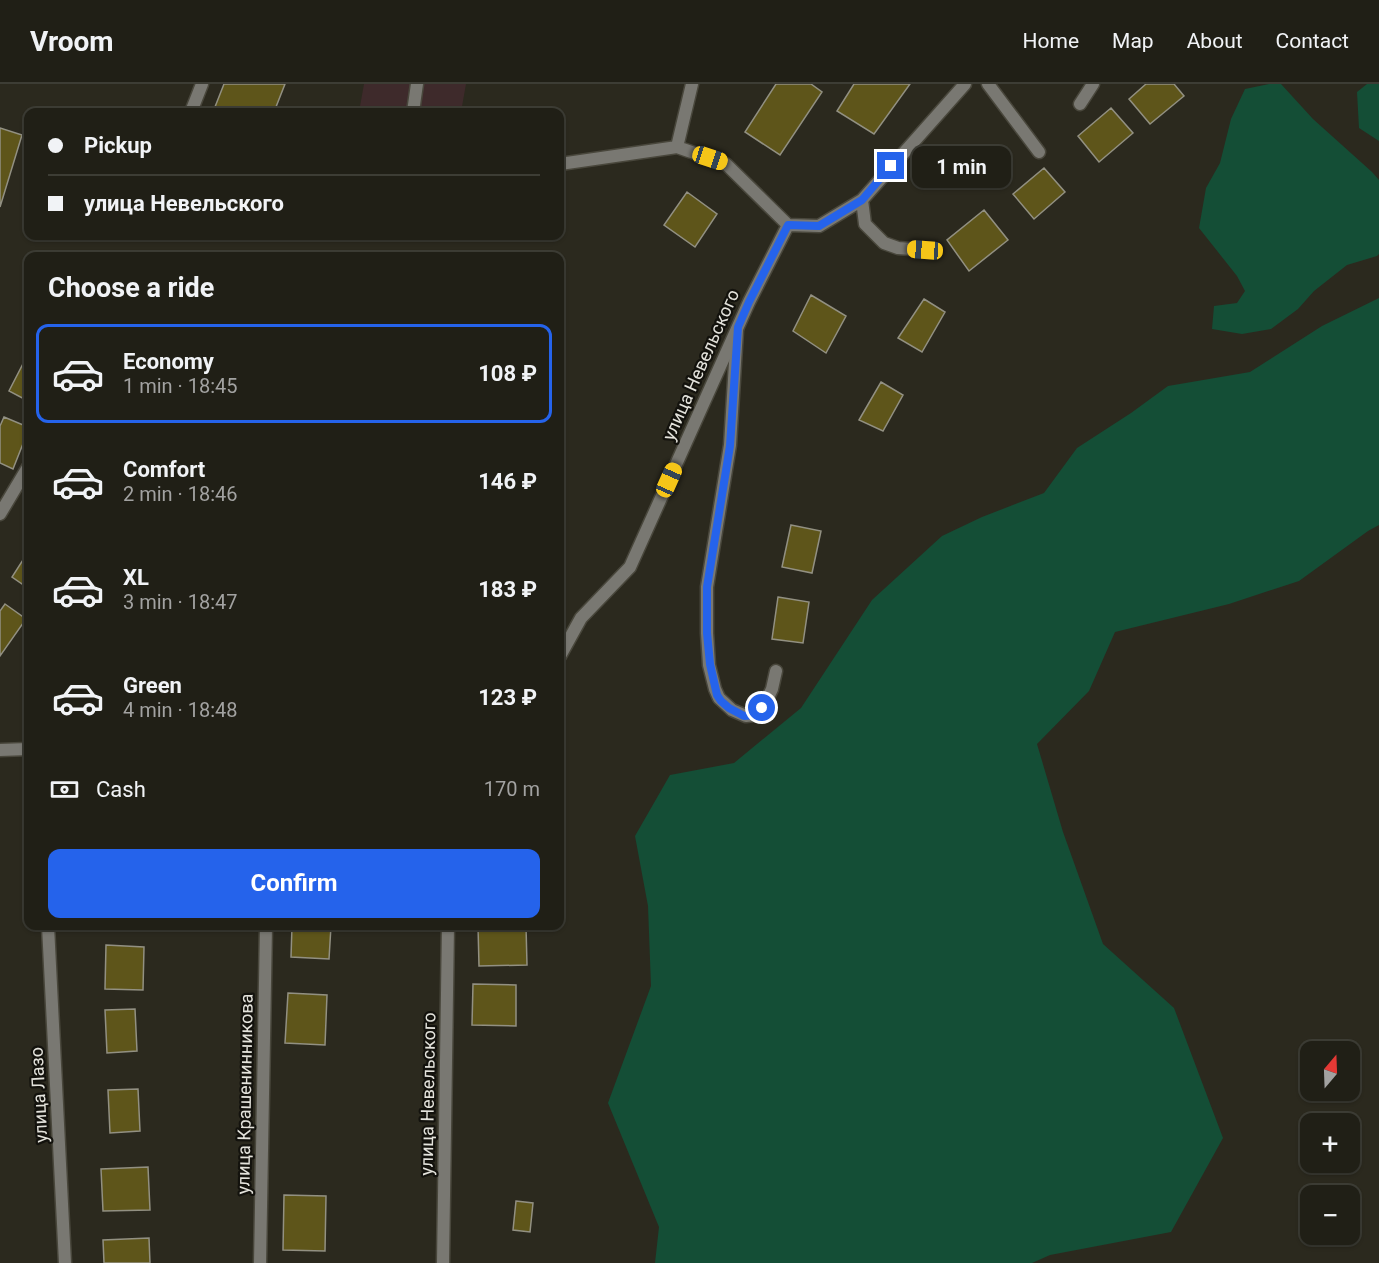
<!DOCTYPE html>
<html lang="en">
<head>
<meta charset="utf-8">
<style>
  body { margin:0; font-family:Roboto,sans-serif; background:#2d2c23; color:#f1f3f6; height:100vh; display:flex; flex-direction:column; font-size:22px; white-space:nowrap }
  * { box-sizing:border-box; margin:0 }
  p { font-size:20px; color:#a2a2a1 }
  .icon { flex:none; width:33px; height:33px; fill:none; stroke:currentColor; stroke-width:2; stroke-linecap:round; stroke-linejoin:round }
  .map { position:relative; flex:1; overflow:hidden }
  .panel { position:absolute; left:24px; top:168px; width:540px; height:678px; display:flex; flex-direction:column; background:#201f16; border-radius:12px; box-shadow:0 2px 4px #0004,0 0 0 2px #3d3d35 }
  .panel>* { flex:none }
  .hud { position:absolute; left:24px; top:24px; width:540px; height:132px; border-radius:12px; box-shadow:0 2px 4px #0004,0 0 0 2px #3d3d35; display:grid; align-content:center; height:132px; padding:0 24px; background:#201f16 }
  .needle { width:39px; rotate:19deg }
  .buttons { position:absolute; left:1300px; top:957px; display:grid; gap:12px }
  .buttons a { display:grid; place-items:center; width:60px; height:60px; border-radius:12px; background:#201f16; box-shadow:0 2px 4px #0004,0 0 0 2px #3d3d35; font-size:30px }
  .end { position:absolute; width:27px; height:27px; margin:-14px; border:8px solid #2563eb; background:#fff; box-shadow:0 0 0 3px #fff }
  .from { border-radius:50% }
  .bubble { position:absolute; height:42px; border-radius:12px; background:#201f16; box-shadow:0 2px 4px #0004,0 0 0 2px #3d3d35; font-size:20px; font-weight:700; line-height:42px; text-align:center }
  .car { position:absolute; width:18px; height:36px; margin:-18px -9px; border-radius:8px; box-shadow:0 0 4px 2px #0007; background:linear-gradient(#f5c518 24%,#345 0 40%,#f5c518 0 76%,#345 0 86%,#f5c518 0) }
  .hud b { display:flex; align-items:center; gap:21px; height:57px; font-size:22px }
  .hud b+b { border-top:2px solid #3d3d35 }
  .hud i { width:15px; height:15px; background:#f1f3f6 }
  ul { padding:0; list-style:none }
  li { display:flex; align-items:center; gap:18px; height:99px; margin:0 12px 9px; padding:0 12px; border:3px solid transparent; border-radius:12px }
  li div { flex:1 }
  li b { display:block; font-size:22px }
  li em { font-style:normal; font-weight:700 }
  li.on { border-color:#2563eb }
  li>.icon { width:54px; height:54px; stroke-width:1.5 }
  h2 { padding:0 24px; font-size:27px; line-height:72px }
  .pay { display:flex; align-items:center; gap:15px; height:66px; padding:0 24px; font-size:22px }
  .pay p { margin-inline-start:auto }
  .button { display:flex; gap:12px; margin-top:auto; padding:12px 24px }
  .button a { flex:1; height:69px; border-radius:12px; background:#2563eb; color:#fff; font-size:24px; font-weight:700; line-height:69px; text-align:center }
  header { display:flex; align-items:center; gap:36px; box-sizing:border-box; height:84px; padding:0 30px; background:#201f16; border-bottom:2px solid #3d3d35 }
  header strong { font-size:28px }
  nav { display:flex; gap:33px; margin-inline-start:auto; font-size:21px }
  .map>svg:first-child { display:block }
  .industrial { fill:#3e2a2b }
  .green { fill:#144e36 }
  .building { fill:#5e551a; stroke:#929082; stroke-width:1.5 }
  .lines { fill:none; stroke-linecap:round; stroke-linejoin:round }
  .lane-casing { stroke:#49473c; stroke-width:15 }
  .street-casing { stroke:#49473c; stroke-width:15 }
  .lane { stroke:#797872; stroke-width:12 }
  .street { stroke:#797872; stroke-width:12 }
  .route { stroke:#2563eb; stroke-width:8 }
  .labels { text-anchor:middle; stroke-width:4.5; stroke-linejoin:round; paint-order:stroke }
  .street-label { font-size:18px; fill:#e4e3dc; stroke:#13120d }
</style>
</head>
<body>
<header>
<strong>Vroom</strong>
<nav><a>Home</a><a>Map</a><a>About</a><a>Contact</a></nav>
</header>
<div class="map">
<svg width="1379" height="1179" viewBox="0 0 1379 1179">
  <rect width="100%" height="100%" fill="#2b291e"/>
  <path class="industrial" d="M364 0H412L408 28H359Z
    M423 0H466L461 28H419L418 24Z"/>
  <path class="green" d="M1269 0H1281L1313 35 1372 88 1379 96V170L1377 172 1347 181 1314 207 1298 225 1271 245 1242 250 1212 245 1214 222 1237 219 1245 207 1237 192 1199 144 1206 104 1220 79 1231 35 1245 5Z
    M1367 0H1379V57L1359 44 1357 8Z
    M1379 214V441L1368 447 1299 497 1229 520 1115 548 1089 607 1037 660 1063 748 1103 860 1174 924 1223 1054 1171 1148 1050 1171 1032 1179H655L659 1143 608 1019 651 902 648 822 635 752 670 691 734 679 801 624 872 516 942 452 982 433 1044 409 1077 364 1131 329 1168 302 1250 288 1322 242Z"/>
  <path class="building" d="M224 0H285L274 28H213Z
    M776 0H811L822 8 780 71 745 48Z
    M854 0H910L874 50 837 27Z
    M1146 0H1174L1184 12 1150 40 1129 15Z
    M1111 24 1133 49 1099 78 1078 52Z
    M0 44 22 51 0 123Z
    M1044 84 1065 108 1034 135 1013 110Z
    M687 108 717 130 695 163 664 141Z
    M984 126 1008 156 969 187 947 156Z
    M811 211 846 232 826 269 793 247Z
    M924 215 945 228 922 268 898 254Z
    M28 270V317L9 307Z
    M881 298 903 311 883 347 859 336Z
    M4 333 28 343V347L13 385 0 379V342Z
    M791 441 821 447 812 489 782 483Z
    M28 468V504L12 493Z
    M778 513 809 518 803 559 772 555Z
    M5 520 26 535 0 572V527Z
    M292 842H331L329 875 291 873Z
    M478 842H526L527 881 479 882Z
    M106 861 144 863 143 906 105 905Z
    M473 900 516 901V942L472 941Z
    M288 909 327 911 325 961 285 959Z
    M135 925 137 967 107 969 105 926Z
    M138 1005 140 1047 110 1049 108 1006Z
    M148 1083 150 1126 103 1127 101 1085Z
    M284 1111 326 1112 325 1167 283 1166Z
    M516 1117 533 1119 530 1148 513 1146Z
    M149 1154 150 1179H104L103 1156Z"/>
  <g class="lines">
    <g class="lane-casing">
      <path id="lane" d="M737 246 730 361 707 503V549L709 581 715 605 719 614 732 626 746 632 754 631 765 620 772 605 776 587"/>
    </g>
    <g class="street-casing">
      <path id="street" d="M988 0 1039 68
        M1080 20 1093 0
        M191 28 202 0
        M413 28 417 0
        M677 63 692 0
        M560 80 677 63 726 80 788 141
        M862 116 865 140 884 159 898 164 925 166
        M788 141 819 142 862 116 965 0
        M0 430 28 383
        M560 572 581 534 630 483 749 218 788 141
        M0 666 28 665
        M48 842 65 1179
        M260 1179 266 842
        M443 1179 448 842"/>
    </g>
    <use href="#lane" class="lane"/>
    <use href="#street" class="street"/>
  </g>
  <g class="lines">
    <path class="route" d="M762 624 754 631 744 632 729 624 721 617 717 611 710 580 707 549V503L730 362 738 243 749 218 788 141 819 142 862 116 891 82"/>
  </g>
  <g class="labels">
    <g class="street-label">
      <text transform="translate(701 281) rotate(-66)" y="6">улица Невельского</text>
      <text transform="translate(245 1010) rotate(-89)" y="6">улица Крашенинникова</text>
      <text transform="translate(428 1010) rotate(-89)" y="6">улица Невельского</text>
      <text transform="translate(39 1011) rotate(-93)" y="6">улица Лазо</text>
    </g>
  </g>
</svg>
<div class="buttons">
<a><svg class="needle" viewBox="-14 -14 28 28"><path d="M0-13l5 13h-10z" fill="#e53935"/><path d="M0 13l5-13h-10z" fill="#a2a2a1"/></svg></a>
<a>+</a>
<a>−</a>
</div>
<i class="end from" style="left:762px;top:624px"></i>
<i class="end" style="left:891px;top:82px"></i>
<div class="bubble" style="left:912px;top:62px;width:99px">1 min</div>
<i class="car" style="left:710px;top:74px;rotate:108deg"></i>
<i class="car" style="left:925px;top:166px;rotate:274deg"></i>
<i class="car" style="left:669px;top:396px;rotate:24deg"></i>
<div class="hud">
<b><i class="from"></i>Pickup</b>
<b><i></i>улица Невельского</b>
</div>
<section class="panel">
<h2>Choose a ride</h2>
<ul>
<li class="on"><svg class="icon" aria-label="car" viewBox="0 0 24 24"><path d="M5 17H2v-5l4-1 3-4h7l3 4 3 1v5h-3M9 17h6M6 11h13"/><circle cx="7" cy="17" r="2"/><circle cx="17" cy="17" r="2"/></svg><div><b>Economy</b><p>1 min · 18:45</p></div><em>108 ₽</em></li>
<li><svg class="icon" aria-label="car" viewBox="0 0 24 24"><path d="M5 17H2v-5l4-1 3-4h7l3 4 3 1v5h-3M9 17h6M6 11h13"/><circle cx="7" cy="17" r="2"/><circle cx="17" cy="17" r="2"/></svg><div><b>Comfort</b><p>2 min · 18:46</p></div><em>146 ₽</em></li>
<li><svg class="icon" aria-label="car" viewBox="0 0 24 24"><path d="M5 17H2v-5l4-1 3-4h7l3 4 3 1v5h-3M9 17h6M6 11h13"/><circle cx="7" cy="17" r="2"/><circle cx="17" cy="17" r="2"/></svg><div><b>XL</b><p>3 min · 18:47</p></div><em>183 ₽</em></li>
<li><svg class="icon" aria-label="car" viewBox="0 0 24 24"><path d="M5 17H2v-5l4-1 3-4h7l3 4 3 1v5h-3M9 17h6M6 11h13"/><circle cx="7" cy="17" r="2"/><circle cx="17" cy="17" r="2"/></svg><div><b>Green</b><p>4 min · 18:48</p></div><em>123 ₽</em></li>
</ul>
<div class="pay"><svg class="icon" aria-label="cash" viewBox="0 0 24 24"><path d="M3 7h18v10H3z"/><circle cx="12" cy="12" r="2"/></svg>Cash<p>170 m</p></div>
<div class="button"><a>Confirm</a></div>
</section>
</div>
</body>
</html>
